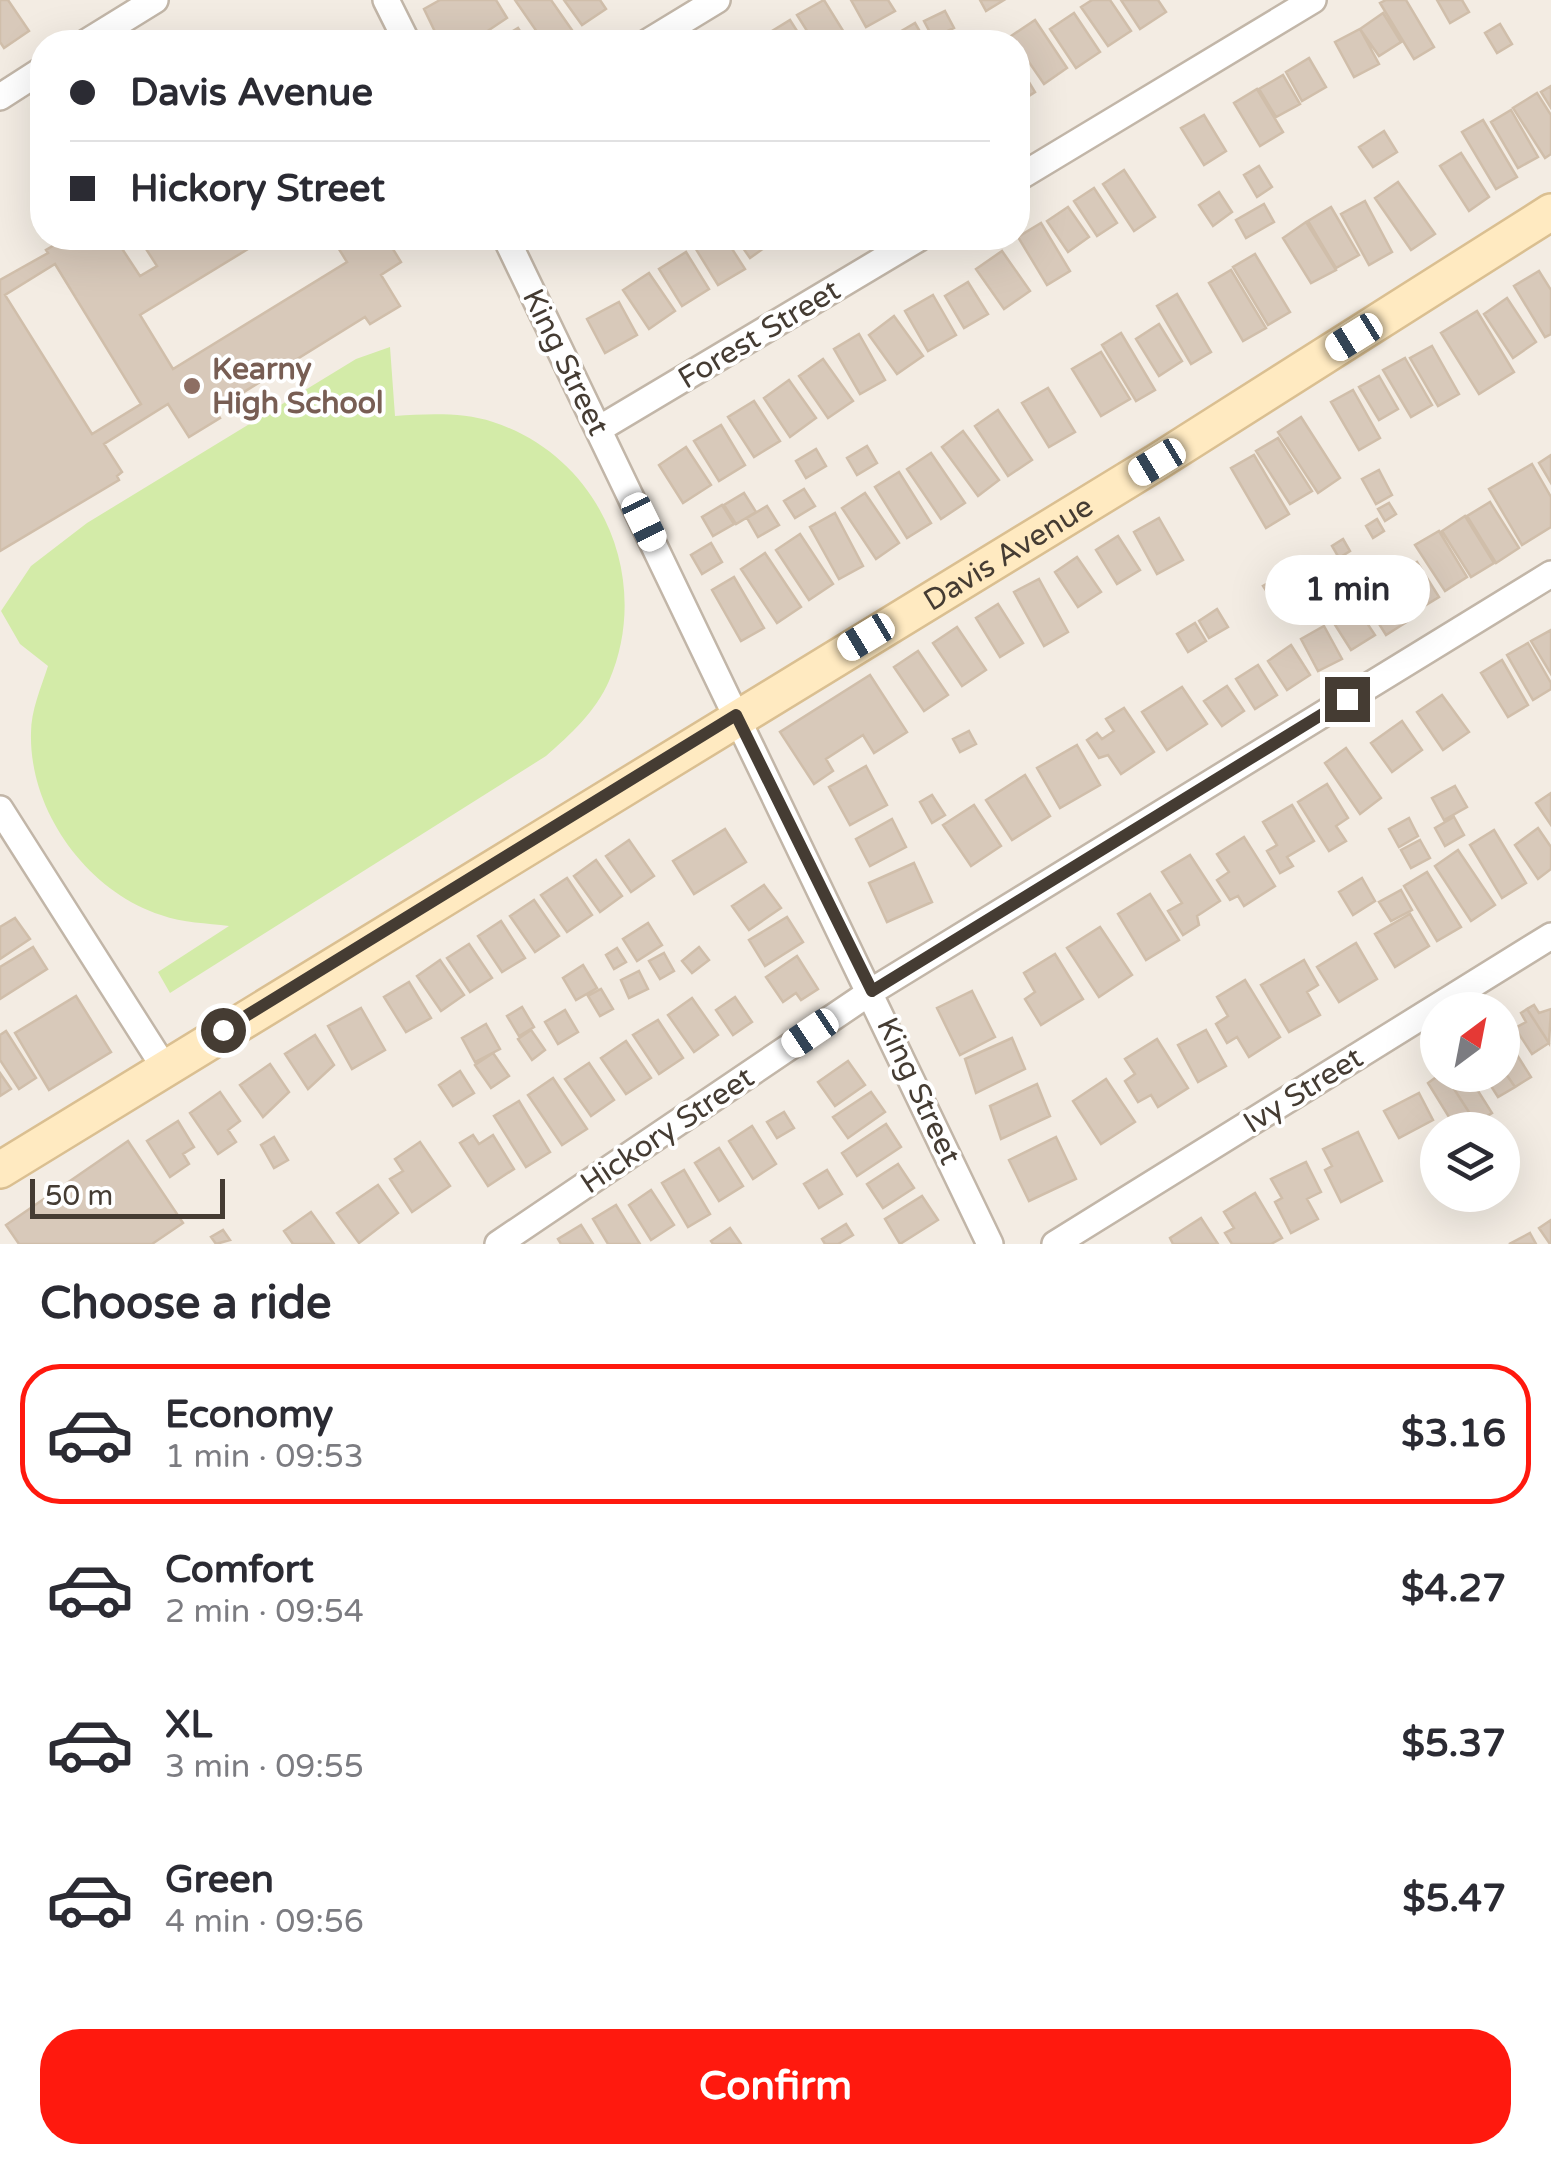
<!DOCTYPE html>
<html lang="en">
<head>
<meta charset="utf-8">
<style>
  body { margin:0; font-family:"Varela Round",sans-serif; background:#f2f2f3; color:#2b2b33; height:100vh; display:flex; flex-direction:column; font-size:38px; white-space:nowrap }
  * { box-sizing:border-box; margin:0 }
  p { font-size:32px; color:#7c7c81 }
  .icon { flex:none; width:55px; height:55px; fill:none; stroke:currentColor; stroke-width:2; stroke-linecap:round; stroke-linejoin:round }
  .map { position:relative; height:1244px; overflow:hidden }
  .drawer { display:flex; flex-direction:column; background:#fff; flex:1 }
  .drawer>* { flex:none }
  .hud { position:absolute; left:30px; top:30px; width:1000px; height:220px; border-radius:40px; box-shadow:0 10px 40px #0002; display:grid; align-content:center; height:220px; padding:0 40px; background:#fff }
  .needle { width:65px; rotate:32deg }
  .tools { position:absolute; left:1420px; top:992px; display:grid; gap:20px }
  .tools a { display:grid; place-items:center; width:100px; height:100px; border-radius:50%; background:#fff; box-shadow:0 10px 40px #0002; font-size:50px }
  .scale { position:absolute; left:30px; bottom:25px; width:195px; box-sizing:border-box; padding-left:10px; border:5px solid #453c33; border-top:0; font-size:28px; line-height:35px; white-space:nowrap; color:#453c33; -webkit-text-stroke:8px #fff; paint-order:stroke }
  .end { position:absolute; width:45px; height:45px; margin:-22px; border:12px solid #453c33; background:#fff; box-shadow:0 0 0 5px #fff }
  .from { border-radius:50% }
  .bubble { position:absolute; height:70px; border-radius:35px; background:#fff; box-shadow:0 10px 40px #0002; font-size:32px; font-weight:800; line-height:70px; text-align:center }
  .car { position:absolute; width:30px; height:60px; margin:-30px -15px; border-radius:12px; box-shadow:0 0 8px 2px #0007; background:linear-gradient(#fff 24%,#345 0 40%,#fff 0 76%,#345 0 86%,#fff 0) }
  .hud b { display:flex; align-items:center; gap:35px; height:95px; font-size:38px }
  .hud b+b { border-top:2px solid #e1e1e2 }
  .hud i { width:25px; height:25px; background:#2b2b33 }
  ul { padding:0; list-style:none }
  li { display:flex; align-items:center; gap:30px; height:140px; margin:0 20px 15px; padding:0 20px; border:5px solid transparent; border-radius:40px }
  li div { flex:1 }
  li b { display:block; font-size:38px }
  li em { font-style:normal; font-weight:800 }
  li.active { border-color:#ff190e }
  li>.icon { width:90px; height:90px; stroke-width:1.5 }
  h2 { padding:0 40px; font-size:45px; line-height:120px }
  .primary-button { display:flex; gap:20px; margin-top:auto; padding:20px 40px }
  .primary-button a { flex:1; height:115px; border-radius:40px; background:#ff190e; color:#fff; font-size:40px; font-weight:800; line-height:115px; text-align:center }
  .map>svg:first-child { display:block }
  .green { fill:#d3eba8 }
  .building { fill:#d8c9ba; stroke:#d0beaa; stroke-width:2.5; fill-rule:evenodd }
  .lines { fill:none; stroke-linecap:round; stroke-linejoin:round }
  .street-casing { stroke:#c2b6a8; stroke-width:30 }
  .secondary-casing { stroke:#dabf91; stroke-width:40 }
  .street { stroke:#fff; stroke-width:25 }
  .secondary { stroke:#ffeac1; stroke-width:35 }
  .route { stroke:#453c33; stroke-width:12 }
  .education-dot { fill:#8d6e63; stroke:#fff; stroke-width:4 }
  .labels { text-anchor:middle; stroke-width:8; stroke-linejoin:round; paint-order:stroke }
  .street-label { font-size:30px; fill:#453c33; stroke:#fff }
  .education-label { font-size:30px; font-weight:bold; fill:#785e54; stroke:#fff; text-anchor:start }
</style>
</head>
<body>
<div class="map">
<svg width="1551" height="1244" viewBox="0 0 1551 1244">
  <rect width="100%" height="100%" fill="#f3ece3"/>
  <path class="green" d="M390 347 395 416C427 414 462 412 493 422 601 457 653 579 609 681 596 711 570 735 546 756L170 993 158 972 229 926C207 923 183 923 161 915 87 891 29 811 31 733 31 710 41 688 48 666L20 644 1 611 31 566 87 523 356 359Z"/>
  <path class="building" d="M0 0H8L29 31 4 48 0 42Z
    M440 0H496L507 18 486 32 493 42H440L424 9Z
    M515 0H551L574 33 560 42H544Z
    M564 0H600L606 9 582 25Z
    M824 0 850 42H814L797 15Z
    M851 0H888L895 11 866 27Z
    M980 0H1004L986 11Z
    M1092 0H1110L1131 31 1108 46 1081 7Z
    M1121 0H1158L1166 12 1140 29Z
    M1386 0H1406L1434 47 1414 59 1380 3Z
    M1437 0H1462L1469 12 1450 23Z
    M945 11 954 28 933 38 924 21Z
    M1074 13 1100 52 1076 68 1050 29Z
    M1383 13 1401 42 1379 56 1360 29Z
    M790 20 804 42H768L764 36Z
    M1035 20 1067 68 1044 84 1011 36Z
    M915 23 926 42H897L893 36Z
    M1500 24 1512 44 1497 53 1485 33Z
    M518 28 527 42H495Z
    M1360 29 1379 64 1354 77 1335 42Z
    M1309 58 1326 87 1302 101 1286 72Z
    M1018 64 1035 92 1018 103Z
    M1283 75 1300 104 1276 117 1259 89Z
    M1551 86V108L1541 92Z
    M1257 89 1283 132 1260 146 1234 103Z
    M1537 93 1551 115V154L1545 158 1513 108Z
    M1511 110 1538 157 1518 168 1491 122Z
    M1204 115 1226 151 1204 165 1181 128Z
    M1483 120 1517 177 1496 189 1462 132Z
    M1384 131 1397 152 1373 167 1359 147Z
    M1461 153 1489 197 1469 211 1440 166Z
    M1259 166 1272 187 1257 197 1244 175Z
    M1124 170 1155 217 1134 231 1103 184Z
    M1398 182 1435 234 1411 250 1375 198Z
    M1094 188 1117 223 1097 236 1074 201Z
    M1219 192 1232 212 1213 226 1199 205Z
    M1365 201 1392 252 1369 265 1341 214Z
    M1264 204 1274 222 1246 238 1236 220Z
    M1068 207 1089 237 1068 252 1047 221Z
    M1331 207 1359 255 1336 268 1308 221Z
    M1306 222 1336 270 1311 283 1283 238Z
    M1041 223 1070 271 1047 285 1018 237Z
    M52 238H115L140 276 157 266 139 238H266L140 315 173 369 347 262 332 238H386L401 262 381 275 400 306 370 324 365 317 215 410 220 418 189 437 168 404 104 444 122 472 117 476 119 480 0 551V280L48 253 46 250 56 244ZM55 264 141 404 92 434 5 295Z
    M707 238H725L745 269 718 285 694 246Z
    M736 238H772L774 241 750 258Z
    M1002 251 1030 291 1004 309 976 269Z
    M686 252 709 289 682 306 659 269Z
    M1255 254 1290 312 1268 325 1233 267Z
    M1231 270 1266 328 1243 341 1209 283Z
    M1539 271 1551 290V334L1545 337 1514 286Z
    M649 273 675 311 649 329 623 290Z
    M968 282 988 314 964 328 945 296Z
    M1177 294 1211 352 1191 364 1157 306Z
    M933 295 956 335 928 351 905 311Z
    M1507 298 1536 342 1513 358 1484 314Z
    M619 302 637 335 605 353 587 319Z
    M1477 311 1514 372 1479 394 1441 333Z
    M894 316 923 356 897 374 869 335Z
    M1159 324 1182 361 1159 376 1136 339Z
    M1121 333 1155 390 1136 401 1102 345Z
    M859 334 885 380 860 394 834 349Z
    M1432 346 1459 394 1438 406 1410 358Z
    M1101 352 1130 399 1101 416 1072 369Z
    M1405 358 1432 405 1411 417 1383 370Z
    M823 359 853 401 828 418 799 376Z
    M1379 376 1398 409 1379 420 1359 387Z
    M789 380 816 418 790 437 764 398Z
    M1048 388 1075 432 1049 447 1022 403Z
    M1353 390 1380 438 1359 450 1331 402Z
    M754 401 780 441 754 457 728 417Z
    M998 410 1032 460 1008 476 975 426Z
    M1301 417 1340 478 1318 493 1278 432Z
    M721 425 745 465 719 481 694 441Z
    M963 431 999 480 978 496 942 447Z
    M1278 438 1312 491 1290 504 1256 451Z
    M867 446 877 463 857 475 847 458Z
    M686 447 711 485 683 503 659 465Z
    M816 449 826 466 806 478 796 461Z
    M931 453 965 503 941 519 907 469Z
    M1254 455 1289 514 1266 528 1231 468Z
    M1551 455V483L1539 463Z
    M1532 464 1551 497V527L1522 545 1489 489Z
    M1379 470 1392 495 1376 504 1362 479Z
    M899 472 931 523 907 538 875 487Z
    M804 489 815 506 795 518 784 501Z
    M744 493 756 512 736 524 724 505Z
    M865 493 899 543 876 559 842 508Z
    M1490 502 1519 548 1496 563 1467 516Z
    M1389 503 1396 514 1385 521 1378 509Z
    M722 505 734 524 713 536 702 517Z
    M767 506 779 525 758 537 747 518Z
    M835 513 863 566 839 579 810 527Z
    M1465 516 1494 563 1471 577 1442 531Z
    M1159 518 1183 560 1157 574 1134 532Z
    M1377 519 1384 531 1373 538 1366 526Z
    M1439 531 1467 577 1445 591 1415 545Z
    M800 534 833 584 809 600 776 550Z
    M1118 536 1140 570 1117 584 1096 550Z
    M1343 539 1350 551 1339 558 1332 546Z
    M711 543 722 562 702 574 691 555Z
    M765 553 801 607 777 623 741 569Z
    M1077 557 1101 592 1078 607 1055 572Z
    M1417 562 1439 597 1416 611 1395 576Z
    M734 577 764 628 741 641 712 590Z
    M1039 579 1068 632 1044 646 1014 592Z
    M1275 579 1282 591 1271 598 1263 586Z
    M1387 586 1408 621 1386 635 1364 600Z
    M998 604 1023 643 1000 657 976 618Z
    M1355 605 1375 635 1351 650 1332 620Z
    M1217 609 1228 627 1209 638 1199 621Z
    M1195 623 1206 641 1188 652 1177 634Z
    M1324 626 1342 659 1318 671 1301 639Z
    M957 627 986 670 962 686 933 643Z
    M1551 630V674L1531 641Z
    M1528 643 1551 683V689L1533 700 1507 655Z
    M1291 645 1310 675 1287 690 1268 661Z
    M918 651 948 695 924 711 894 667Z
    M1502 660 1528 705 1508 717 1481 673Z
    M1258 665 1277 695 1255 709 1236 679Z
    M870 675 907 732 874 753 863 735 826 759 833 771 814 784 780 732Z
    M1227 686 1244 711 1222 726 1204 701Z
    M1182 687 1207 724 1167 750 1142 712Z
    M1442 695 1469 732 1443 750 1417 712Z
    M1124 708 1154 752 1121 774 1108 755 1099 758 1087 740 1097 733 1102 739 1114 731 1106 719Z
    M1402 721 1422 750 1392 772 1371 743Z
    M969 731 976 744 960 752 953 739Z
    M1077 745 1100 785 1060 808 1037 768Z
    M1346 748 1381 798 1360 814 1325 763Z
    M866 766 887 805 850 825 829 787Z
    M1025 775 1050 816 1012 840 986 800Z
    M1327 784 1348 818 1336 826 1346 841 1329 851 1298 802Z
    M1455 786 1467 807 1444 820 1432 798Z
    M1551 793V825L1536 803Z
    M932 795 945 815 932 823 920 802Z
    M974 805 1001 846 971 866 943 825Z
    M1292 805 1314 841 1287 857 1293 866 1280 873 1267 851 1277 845 1263 822Z
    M1454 817 1464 835 1445 846 1435 828Z
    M1409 818 1418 836 1399 847 1389 829Z
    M892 819 906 847 870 866 856 839Z
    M1538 828 1551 847V869L1538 879 1515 845Z
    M725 829 746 862 694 894 673 861Z
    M1494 830 1526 883 1502 898 1470 845Z
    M1244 837 1275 886 1244 906 1238 896 1230 900 1217 880 1229 872 1217 854Z
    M629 840 654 876 631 892 606 856Z
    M1420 840 1430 858 1411 868 1401 850Z
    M1458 850 1495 905 1471 921 1435 866Z
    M1190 855 1220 901 1197 916 1199 925 1183 935 1168 911 1182 903 1162 872Z
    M596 860 622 896 600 912 574 876Z
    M914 863 932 902 887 922 869 883Z
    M1427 872 1461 927 1437 941 1404 886Z
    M567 878 592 915 567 932 541 895Z
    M1362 878 1375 901 1353 915 1339 892Z
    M764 885 781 908 749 930 732 906Z
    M1401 890 1412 910 1391 921 1379 902Z
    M1150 894 1179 940 1146 960 1118 914Z
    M534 900 559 936 535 952 510 916Z
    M1410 914 1429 946 1395 967 1375 934Z
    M787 917 803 942 765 966 749 940Z
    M15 918 30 939 0 959V927Z
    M501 921 525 958 502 972 478 936Z
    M648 923 662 945 637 961 623 939Z
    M1100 927 1132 975 1099 997 1067 948Z
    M1356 943 1377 979 1339 1002 1317 967Z
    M469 944 492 978 470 992 447 958Z
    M33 947 47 969 0 999V967Z
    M699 947 709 960 692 973 682 961Z
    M617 948 626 962 614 969 606 955Z
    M664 953 674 971 660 979 649 961Z
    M1055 954 1083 999 1041 1025 1025 999 1035 992 1024 973Z
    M797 956 818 989 801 1000 796 993 783 1002 766 977Z
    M440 960 464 995 441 1011 417 976Z
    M1304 960 1318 985 1307 992 1320 1015 1289 1032 1261 985Z
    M583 965 597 988 576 1000 563 978Z
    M639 971 648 989 629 998 621 980Z
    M1245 980 1280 1037 1249 1057 1237 1037 1227 1043 1216 1024 1228 1016 1217 997Z
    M409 982 431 1018 406 1032 384 997Z
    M601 989 613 1009 600 1016 588 996Z
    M972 991 995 1037 960 1055 937 1008Z
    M76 996 111 1052 49 1090 15 1033Z
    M735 997 752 1022 733 1035 716 1010Z
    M692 998 718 1035 694 1052 668 1015Z
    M1534 1005 1539 1013 1551 1009 1549 1043 1527 1009Z
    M522 1007 534 1027 519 1036 507 1016Z
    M361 1008 385 1050 352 1069 328 1026Z
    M1527 1009 1549 1043 1532 1054 1515 1028 1526 1022 1521 1013Z
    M565 1010 578 1032 558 1044 545 1022Z
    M658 1020 683 1058 659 1074 633 1035Z
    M486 1024 500 1049 475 1062 462 1038Z
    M531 1030 545 1050 532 1060 518 1039Z
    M1206 1030 1226 1066 1198 1082 1178 1045Z
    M6 1031 36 1078 19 1089 0 1060V1035Z
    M315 1035 334 1065 308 1089 285 1054Z
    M1505 1036 1531 1077 1515 1087 1502 1068Z
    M1012 1038 1025 1069 976 1093 965 1059Z
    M1157 1039 1188 1088 1158 1107 1151 1095 1138 1102 1125 1081 1135 1074 1125 1059Z
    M626 1041 651 1078 626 1094 601 1058Z
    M493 1053 509 1076 491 1088 475 1065Z
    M848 1061 865 1085 835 1106 818 1082Z
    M589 1063 614 1100 591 1116 565 1079Z
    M270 1064 289 1092 263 1117 240 1085Z
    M1502 1068 1515 1087 1498 1097 1484 1075H1502Z
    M460 1071 474 1093 453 1106 439 1085Z
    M0 1073 11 1089 0 1096Z
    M1439 1075H1445L1476 1123 1465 1130H1457L1428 1083Z
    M1445 1075H1468L1492 1113 1476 1123Z
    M553 1078 587 1129 562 1145 528 1095Z
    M1106 1079 1135 1122 1101 1144 1073 1101Z
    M1037 1084 1050 1116 1001 1139 990 1106Z
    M220 1092 240 1121 228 1130 236 1142 218 1154 190 1113Z
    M871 1092 885 1112 848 1138 833 1117Z
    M1419 1093 1433 1120 1399 1138 1384 1111Z
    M519 1101 550 1152 526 1167 494 1116Z
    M784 1112 794 1128 777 1138 767 1122Z
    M178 1121 194 1147 183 1154 189 1164 170 1177 147 1141Z
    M886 1124 901 1147 857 1176 842 1153Z
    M752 1126 776 1164 753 1179 729 1141Z
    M1358 1132 1382 1181 1341 1202 1325 1170 1332 1166 1323 1149Z
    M473 1135 479 1144 493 1135 514 1169 488 1186 460 1143Z
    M274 1137 288 1160 274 1168 261 1145Z
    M1056 1137 1076 1179 1029 1201 1009 1160Z
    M128 1141 183 1223 152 1244H19L6 1225Z
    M420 1142 450 1186 412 1212 390 1179 403 1171 395 1159Z
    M719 1148 743 1186 719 1201 695 1163Z
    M1306 1162 1321 1192 1307 1199 1318 1219 1291 1233 1275 1202 1282 1198 1271 1179Z
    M898 1164 914 1188 883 1208 867 1184Z
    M684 1170 710 1214 688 1227 662 1183Z
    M827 1170 842 1194 819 1208 804 1184Z
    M378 1185 398 1213 359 1243 337 1213Z
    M651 1190 674 1225 651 1240 629 1205Z
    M1255 1193 1282 1238 1271 1244H1232L1225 1233 1234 1228 1224 1212Z
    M922 1196 938 1220 900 1244 885 1219Z
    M616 1205 640 1244H608L593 1219Z
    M311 1212 334 1244H293L284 1231Z
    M1201 1218 1218 1244H1173L1170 1238Z
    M1551 1220V1244H1550L1539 1228Z
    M846 1224 853 1235 838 1244H825L822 1239Z
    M581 1225 593 1244H561L558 1239Z
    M730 1228 741 1244H713L711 1241Z
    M223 1230 230 1240 216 1244 211 1237Z
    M1530 1233 1536 1244H1509Z"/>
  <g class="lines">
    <g class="street-casing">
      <path id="street" d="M386 0 407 42
        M87 42 155 0
        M648 42 717 0
        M0 97 42 70
        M1018 178 1313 0
        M506 238 990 1244
        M599 429 919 238
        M0 809 164 1067
        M498 1244 872 991 1551 574
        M1055 1244 1551 936"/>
    </g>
    <g class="secondary-casing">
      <g id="secondary">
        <path id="s1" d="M0 1170 1157 462 1551 212"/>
      </g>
    </g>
    <use href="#street" class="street"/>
    <use href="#secondary" class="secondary"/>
  </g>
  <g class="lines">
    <path class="route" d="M223 1030 736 715 872 991 1347 699"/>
  </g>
  <circle class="education-dot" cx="192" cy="386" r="10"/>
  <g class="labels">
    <g class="street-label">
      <text transform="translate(759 334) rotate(-31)" y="10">Forest Street</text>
      <text transform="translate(566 362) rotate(64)" y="10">King Street</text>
      <text dy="10" stroke="none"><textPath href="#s1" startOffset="1182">Davis Avenue</textPath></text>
      <text transform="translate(1303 1090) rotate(-32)" y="10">Ivy Street</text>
      <text transform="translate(919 1091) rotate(65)" y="10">King Street</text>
      <text transform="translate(667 1130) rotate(-34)" y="10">Hickory Street</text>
    </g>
    <g class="education-label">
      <text x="212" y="379">Kearny<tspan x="212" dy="34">High School</tspan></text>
    </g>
  </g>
</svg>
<div class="tools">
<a><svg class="needle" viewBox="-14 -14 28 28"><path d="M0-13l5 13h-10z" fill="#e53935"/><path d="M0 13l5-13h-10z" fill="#7c7c81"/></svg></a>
<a><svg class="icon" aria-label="layers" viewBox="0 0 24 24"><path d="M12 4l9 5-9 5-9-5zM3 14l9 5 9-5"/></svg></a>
</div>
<div class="scale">50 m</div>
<i class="end from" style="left:223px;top:1030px"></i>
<i class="end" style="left:1347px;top:699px"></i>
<div class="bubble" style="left:1265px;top:555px;width:165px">1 min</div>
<i class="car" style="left:1354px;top:337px;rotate:238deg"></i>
<i class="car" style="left:1157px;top:462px;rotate:239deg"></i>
<i class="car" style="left:644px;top:522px;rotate:154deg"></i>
<i class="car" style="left:866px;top:637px;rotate:239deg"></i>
<i class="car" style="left:810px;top:1033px;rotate:236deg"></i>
<div class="hud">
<b><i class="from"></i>Davis Avenue</b>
<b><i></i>Hickory Street</b>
</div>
</div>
<section class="drawer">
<h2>Choose a ride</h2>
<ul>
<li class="active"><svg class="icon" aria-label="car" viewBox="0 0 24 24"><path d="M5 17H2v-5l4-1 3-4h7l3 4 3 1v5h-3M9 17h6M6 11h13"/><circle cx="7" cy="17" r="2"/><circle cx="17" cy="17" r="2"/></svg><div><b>Economy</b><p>1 min · 09:53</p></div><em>$3.16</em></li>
<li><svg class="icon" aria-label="car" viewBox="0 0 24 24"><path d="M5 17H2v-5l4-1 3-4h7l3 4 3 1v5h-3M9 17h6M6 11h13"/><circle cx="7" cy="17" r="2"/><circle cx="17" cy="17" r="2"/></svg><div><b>Comfort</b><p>2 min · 09:54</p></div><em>$4.27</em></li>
<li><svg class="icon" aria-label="car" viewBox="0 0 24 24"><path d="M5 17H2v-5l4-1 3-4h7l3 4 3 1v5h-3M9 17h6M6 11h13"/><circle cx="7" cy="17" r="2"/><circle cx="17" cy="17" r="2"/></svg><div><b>XL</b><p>3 min · 09:55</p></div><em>$5.37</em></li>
<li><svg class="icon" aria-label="car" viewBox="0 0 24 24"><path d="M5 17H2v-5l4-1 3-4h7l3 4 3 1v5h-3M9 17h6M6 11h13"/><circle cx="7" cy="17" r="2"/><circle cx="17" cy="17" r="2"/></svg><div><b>Green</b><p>4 min · 09:56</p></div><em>$5.47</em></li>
</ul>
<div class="primary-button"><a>Confirm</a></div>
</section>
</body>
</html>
